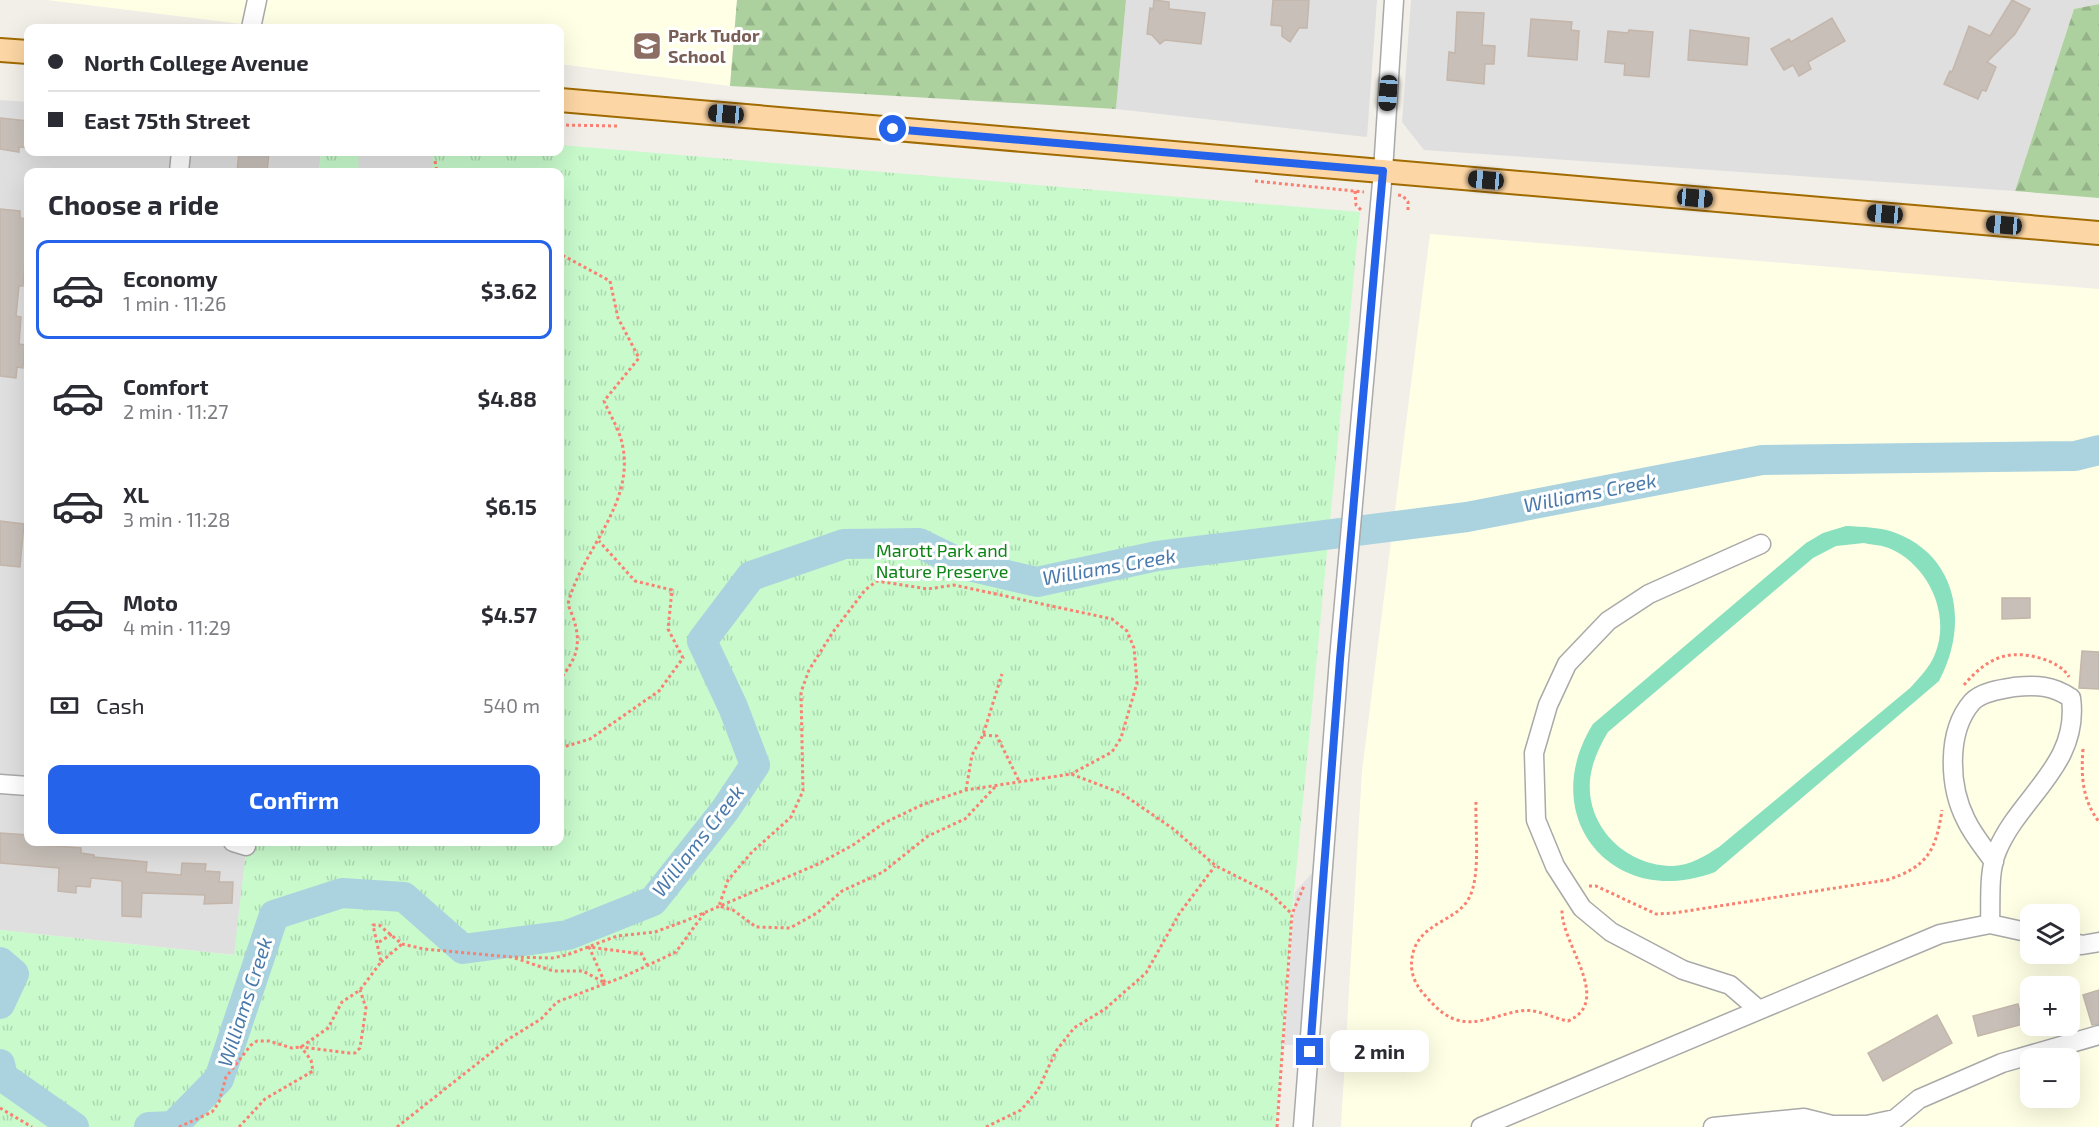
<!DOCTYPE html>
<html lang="en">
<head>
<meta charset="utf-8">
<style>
  body { margin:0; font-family:"Exo 2",sans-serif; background:#f2f2f3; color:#2b2b33; height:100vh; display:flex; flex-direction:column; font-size:22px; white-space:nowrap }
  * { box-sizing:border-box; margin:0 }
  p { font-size:20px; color:#7c7c81 }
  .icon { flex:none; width:33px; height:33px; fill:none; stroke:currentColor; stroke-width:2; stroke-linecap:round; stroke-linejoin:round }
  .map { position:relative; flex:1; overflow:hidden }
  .sheet { position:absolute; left:24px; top:168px; width:540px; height:678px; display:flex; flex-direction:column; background:#fff; border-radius:12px; box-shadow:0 6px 24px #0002 }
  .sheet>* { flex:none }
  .banner { position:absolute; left:24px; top:24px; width:540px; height:132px; border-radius:12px; box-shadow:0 6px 24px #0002; display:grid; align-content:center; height:132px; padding:0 24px; background:#fff }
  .tools { position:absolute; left:2020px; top:904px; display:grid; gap:12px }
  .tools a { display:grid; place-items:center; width:60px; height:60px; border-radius:12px; background:#fff; box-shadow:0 6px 24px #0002; font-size:30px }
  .end { position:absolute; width:27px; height:27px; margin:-14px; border:8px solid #2563eb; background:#fff; box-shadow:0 0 0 3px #fff }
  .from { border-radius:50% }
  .bubble { position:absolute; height:42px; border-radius:12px; background:#fff; box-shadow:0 6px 24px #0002; font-size:20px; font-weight:700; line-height:42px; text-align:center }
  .car { position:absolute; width:18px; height:36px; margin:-18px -9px; border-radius:8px; box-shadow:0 0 4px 2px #0007; background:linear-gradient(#222 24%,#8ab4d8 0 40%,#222 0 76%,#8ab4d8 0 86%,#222 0) }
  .banner b { display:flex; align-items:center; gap:21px; height:57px; font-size:22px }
  .banner b+b { border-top:2px solid #e1e1e2 }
  .banner i { width:15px; height:15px; background:#2b2b33 }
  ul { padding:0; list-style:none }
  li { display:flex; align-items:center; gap:18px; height:99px; margin:0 12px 9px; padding:0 12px; border:3px solid transparent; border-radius:12px }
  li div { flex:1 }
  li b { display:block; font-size:22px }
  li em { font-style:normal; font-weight:700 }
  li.on { border-color:#2563eb }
  li>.icon { width:54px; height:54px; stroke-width:1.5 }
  h2 { padding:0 24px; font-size:27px; line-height:72px }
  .pay { display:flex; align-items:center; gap:15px; height:66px; padding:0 24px; font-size:22px }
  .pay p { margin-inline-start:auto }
  .cta { display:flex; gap:12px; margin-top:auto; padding:12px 24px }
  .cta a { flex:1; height:69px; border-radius:12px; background:#2563eb; color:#fff; font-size:24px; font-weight:700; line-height:69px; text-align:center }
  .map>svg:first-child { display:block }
  .residential { fill:#e0dfdf }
  .education { fill:#ffffe5; fill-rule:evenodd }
  .forest { fill:url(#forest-firs) }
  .park { fill:url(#park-tufts) }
  .pitch { fill:#88e0be; fill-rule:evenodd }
  .parking { fill:#e2e2e2 }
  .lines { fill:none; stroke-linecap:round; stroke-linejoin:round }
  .river { stroke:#aad3df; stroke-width:30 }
  .building { fill:#c7bfb8; stroke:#c4b6ab; stroke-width:1.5 }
  .minor-casing { stroke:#a9a9a9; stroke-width:21 }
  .major-casing { stroke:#a06b00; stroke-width:26 }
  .path { stroke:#fa8072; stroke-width:3; stroke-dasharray:3 3; stroke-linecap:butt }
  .minor { stroke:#fff; stroke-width:18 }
  .major { stroke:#fcd6a4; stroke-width:22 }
  .route { stroke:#2563eb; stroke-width:8 }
  .labels { text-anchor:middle; stroke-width:6; stroke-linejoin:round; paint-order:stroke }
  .education-label { font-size:18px; font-weight:bold; fill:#785e54; stroke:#fff; text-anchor:start }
  .park-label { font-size:18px; fill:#0c8416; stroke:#fff }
  .water-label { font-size:20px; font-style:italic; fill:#4a7aab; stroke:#fff }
</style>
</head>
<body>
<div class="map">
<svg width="2099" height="1127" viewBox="0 0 2099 1127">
  <defs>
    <pattern id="forest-firs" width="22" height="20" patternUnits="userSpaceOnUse" patternTransform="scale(1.5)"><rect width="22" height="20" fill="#add19e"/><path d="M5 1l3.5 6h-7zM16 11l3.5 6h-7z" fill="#95b388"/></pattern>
    <pattern id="park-tufts" width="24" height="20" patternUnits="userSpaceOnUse" patternTransform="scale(1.5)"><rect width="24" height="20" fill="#c8facc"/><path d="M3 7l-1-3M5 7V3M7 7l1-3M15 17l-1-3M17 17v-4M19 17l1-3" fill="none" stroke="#acd6af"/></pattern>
  </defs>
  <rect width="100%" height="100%" fill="#f2efe9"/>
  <path class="residential" d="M1126 0H1377L1367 137 1116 109Z
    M1411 0H2099V4L2074 9 2015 191 1424 150 1402 122Z
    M0 100 28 102V152H321L319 172H28V842H247L235 955 0 930Z"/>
  <path class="education" d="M47 0H737L730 86 560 64V28H274Z
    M1430 234 2099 289V1127H1341L1362 771ZM2031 915H2070V954H2031ZM2031 987H2070V1026H2031ZM2031 1059H2070V1098H2031Z"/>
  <path class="forest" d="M737 0H1126L1116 109 730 86Z
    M2099 4V198L2015 191 2074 9Z"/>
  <path class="park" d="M560 145 1360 212 1292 914 1276 1127H0V930L234 955 247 842H560V172H319L321 152H560Z"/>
  <path class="pitch" d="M1846 526C1863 527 1881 527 1896 533 1960 558 1968 627 1939 681L1715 872C1613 911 1535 817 1593 724L1806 543 1823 533ZM1864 543C1872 545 1883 545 1891 549 1929 566 1951 615 1935 654 1930 667 1919 678 1910 688L1719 847C1705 856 1691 865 1673 866 1626 866 1586 827 1590 780 1592 762 1599 747 1608 732L1813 558 1836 546Z"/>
  <path class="parking" d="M359 152H433L432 172H358Z
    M1313 872 1299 1045H1284L1295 892Z"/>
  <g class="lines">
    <path class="river" d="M0 962 14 974 0 1004
      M0 1064 3 1077 74 1127
      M149 1127 173 1126 219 1079 274 915 342 893 404 897 463 949 568 935 653 901 725 810 755 765 733 707 702 641 751 576 844 544 919 543 964 565 1037 582 1157 556 1467 517 1762 460 2075 456 2099 450"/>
  </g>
  <path class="building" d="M1154 0 1169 2V9L1205 13 1201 44 1165 40 1160 44 1152 35 1147 34 1150 8 1153 9Z
    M1273 0H1309L1307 28H1299L1290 42 1282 36V26L1271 25Z
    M2012 0 2030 9 2015 34 1987 62 1996 67 1986 91 1982 90 1978 99 1944 84 1950 71 1952 72 1969 26 1990 36Z
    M1457 12 1484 13 1482 45 1495 46 1494 64H1485L1484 84 1447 80 1449 52 1455 53Z
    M1832 18 1845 41 1808 62 1811 69 1799 76 1793 65 1784 70 1771 49 1789 39 1791 42Z
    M1531 19 1572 22 1571 30 1579 31 1577 60 1528 56Z
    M1629 30 1653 32 1649 77 1624 75 1625 64 1605 62 1608 31 1628 33Z
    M1690 30 1749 38 1747 65 1688 60Z
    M0 118 28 121V148L19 147V152L0 149Z
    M239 152H269L267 172H237Z
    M0 209 20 211V218L28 219 23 286H19L16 316 21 317 19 344 25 345 23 368 17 367 16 378 0 376Z
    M0 521 24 524 20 567 0 565Z
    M2002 598H2030V618L2002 619Z
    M2082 651 2099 652V689L2079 688Z
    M0 833 28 835V842H43L42 845 81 848V853L94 855V857L147 862 146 872 181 875 182 863 206 864 205 871 220 872 219 882H233L232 903 204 904 205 895 142 893 141 917 122 916V881L91 878 90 887 76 886V893L58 891 59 868 0 863Z
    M2099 990V1024L2092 1025 2083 995Z
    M2018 1004 2023 1024 1978 1036 1973 1016Z
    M1937 1015 1952 1043 1883 1081 1868 1053Z"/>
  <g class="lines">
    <g class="minor-casing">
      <path id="minor" d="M251 28 257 0
        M179 172 181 152
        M0 784 28 786
        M233 842 246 846
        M1990 924C1991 901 1988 872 1997 851 2020 796 2080 765 2071 698 2052 685 2037 685 2014 687 2001 689 1981 692 1972 702 1946 732 1949 787 1966 820 1973 835 1985 849 1994 862
        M2070 942 2082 945 2099 942
        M1759 1010 1730 985 1683 970 1611 932 1582 908 1555 866 1536 820 1534 753 1548 705 1567 664 1608 621 1649 594 1761 544
        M1303 1127 1339 659 1383 171 1394 0
        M1481 1127 1940 934 1990 924 2031 933
        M1713 1127 1804 1118 1832 1125H1867L1895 1119 1919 1099 2002 1063 2099 1035"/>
    </g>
    <g class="major-casing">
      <path id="major" d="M0 50 28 52
        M560 100 2099 233"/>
    </g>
    <path class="path" d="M560 125 618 126
      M435 161 437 172
      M1255 181 1364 192
      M1355 191 1356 205 1362 211
      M1398 195 1403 196 1408 202V212
      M560 250 562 255 610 281 618 318 639 358 604 401C610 415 619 429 622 443 636 502 584 548 569 600 567 606 571 611 573 617 582 644 577 658 560 679
      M1964 685C1975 672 1988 660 2005 656 2024 651 2060 660 2069 677
      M983 735 997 736 1020 783
      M560 748 590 739 659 691 683 658 668 629 672 590 635 581 599 541
      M2083 749C2081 776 2082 799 2099 822
      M995 787 965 819 928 836 883 872 842 891 817 913 790 928 756 927 733 910 719 906 728 880 752 852 791 817 803 791 801 692 809 670 833 632 865 590 877 581 928 589 954 585 1112 619 1127 631 1134 648 1137 683 1121 738 1112 752 1071 774
      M966 790 972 755 983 735 1002 674
      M1476 802C1475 828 1481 876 1469 898 1456 923 1417 922 1412 958 1410 971 1414 982 1422 992 1432 1003 1441 1015 1457 1020 1479 1026 1499 1014 1520 1011 1537 1008 1552 1018 1568 1021 1614 1001 1561 944 1562 910
      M1589 886H1596L1656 914 1674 913 1887 880C1927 867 1936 851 1942 810
      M379 942 392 934
      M515 958 553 971H583L605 983 589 947 642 954 647 965
      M381 962 402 944
      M0 1108 32 1127
      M179 1127 212 1112 219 1102 226 1077 251 1045 257 1041H269L292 1048 301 1047 328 1028 342 1002 360 990 381 962 373 925H379L402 944 424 949 511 957 552 958 567 955 617 936 655 932 685 921 818 864 853 845 884 823 924 804 966 790 1071 774 1121 793 1172 828 1216 866 1270 893 1292 914
      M239 1127 265 1099 313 1071 311 1060 301 1047 349 1053H355L360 1048 366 1008 360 990
      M397 1127 507 1040 541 1019 557 1002 623 977 676 952 705 912
      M986 1127 1021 1110 1038 1090 1056 1051 1074 1028 1105 1009 1146 973 1179 914 1215 866
      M1277 1127 1292 914 1304 886"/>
    <use href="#minor" class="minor"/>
    <use href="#major" class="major"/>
  </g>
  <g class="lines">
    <path class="route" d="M893 129 1383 171 1340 659 1310 1052"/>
  </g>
  <defs>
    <g id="school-square" transform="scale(1.5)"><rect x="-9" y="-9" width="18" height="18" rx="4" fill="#8d6e63" stroke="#fff"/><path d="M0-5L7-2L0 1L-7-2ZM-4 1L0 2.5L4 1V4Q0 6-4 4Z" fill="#fff"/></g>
  </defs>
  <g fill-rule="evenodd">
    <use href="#school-square" x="647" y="46"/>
  </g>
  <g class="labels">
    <g class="education-label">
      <text x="668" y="42">Park Tudor<tspan x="668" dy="21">School</tspan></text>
    </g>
    <g class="park-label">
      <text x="942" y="557">Marott Park and<tspan x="942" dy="21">Nature Preserve</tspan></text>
    </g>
    <g class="water-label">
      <text transform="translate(1590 493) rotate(-11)" y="7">Williams Creek</text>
      <text transform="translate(1109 567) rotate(-10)" y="7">Williams Creek</text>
      <text transform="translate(698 841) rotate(-52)" y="7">Williams Creek</text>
      <text transform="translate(245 1002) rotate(-72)" y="7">Williams Creek</text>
    </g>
  </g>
</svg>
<div class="tools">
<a><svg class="icon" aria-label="layers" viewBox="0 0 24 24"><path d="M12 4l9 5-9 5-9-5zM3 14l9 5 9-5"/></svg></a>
<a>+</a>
<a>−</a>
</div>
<i class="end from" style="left:893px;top:129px"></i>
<i class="end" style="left:1310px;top:1052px"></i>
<div class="bubble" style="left:1330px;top:1030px;width:99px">2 min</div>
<i class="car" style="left:1388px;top:93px;rotate:184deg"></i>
<i class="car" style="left:726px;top:114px;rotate:275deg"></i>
<i class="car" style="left:1486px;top:180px;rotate:275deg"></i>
<i class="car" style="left:1695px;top:198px;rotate:95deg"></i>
<i class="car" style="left:1885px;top:214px;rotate:275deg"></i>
<i class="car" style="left:2004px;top:225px;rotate:275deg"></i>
<div class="banner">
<b><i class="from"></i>North College Avenue</b>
<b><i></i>East 75th Street</b>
</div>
<section class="sheet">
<h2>Choose a ride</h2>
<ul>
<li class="on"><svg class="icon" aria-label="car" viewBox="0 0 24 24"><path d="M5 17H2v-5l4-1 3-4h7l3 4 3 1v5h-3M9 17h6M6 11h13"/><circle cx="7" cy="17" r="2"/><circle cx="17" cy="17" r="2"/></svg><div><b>Economy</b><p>1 min · 11:26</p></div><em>$3.62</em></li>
<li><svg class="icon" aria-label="car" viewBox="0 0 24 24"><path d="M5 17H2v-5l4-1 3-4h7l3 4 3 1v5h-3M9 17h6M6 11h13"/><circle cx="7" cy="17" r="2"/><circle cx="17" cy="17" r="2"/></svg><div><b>Comfort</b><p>2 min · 11:27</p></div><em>$4.88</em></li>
<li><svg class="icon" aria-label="car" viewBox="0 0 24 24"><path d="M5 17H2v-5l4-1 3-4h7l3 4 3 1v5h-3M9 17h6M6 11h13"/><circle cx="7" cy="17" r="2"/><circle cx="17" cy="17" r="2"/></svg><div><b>XL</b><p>3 min · 11:28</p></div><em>$6.15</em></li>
<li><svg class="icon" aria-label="car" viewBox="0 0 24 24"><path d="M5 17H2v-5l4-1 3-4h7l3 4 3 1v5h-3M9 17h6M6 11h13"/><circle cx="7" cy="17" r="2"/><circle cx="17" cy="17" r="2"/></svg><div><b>Moto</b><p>4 min · 11:29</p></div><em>$4.57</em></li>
</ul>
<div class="pay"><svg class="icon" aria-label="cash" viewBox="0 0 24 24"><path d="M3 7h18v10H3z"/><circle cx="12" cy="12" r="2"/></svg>Cash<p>540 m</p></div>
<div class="cta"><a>Confirm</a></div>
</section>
</div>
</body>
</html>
